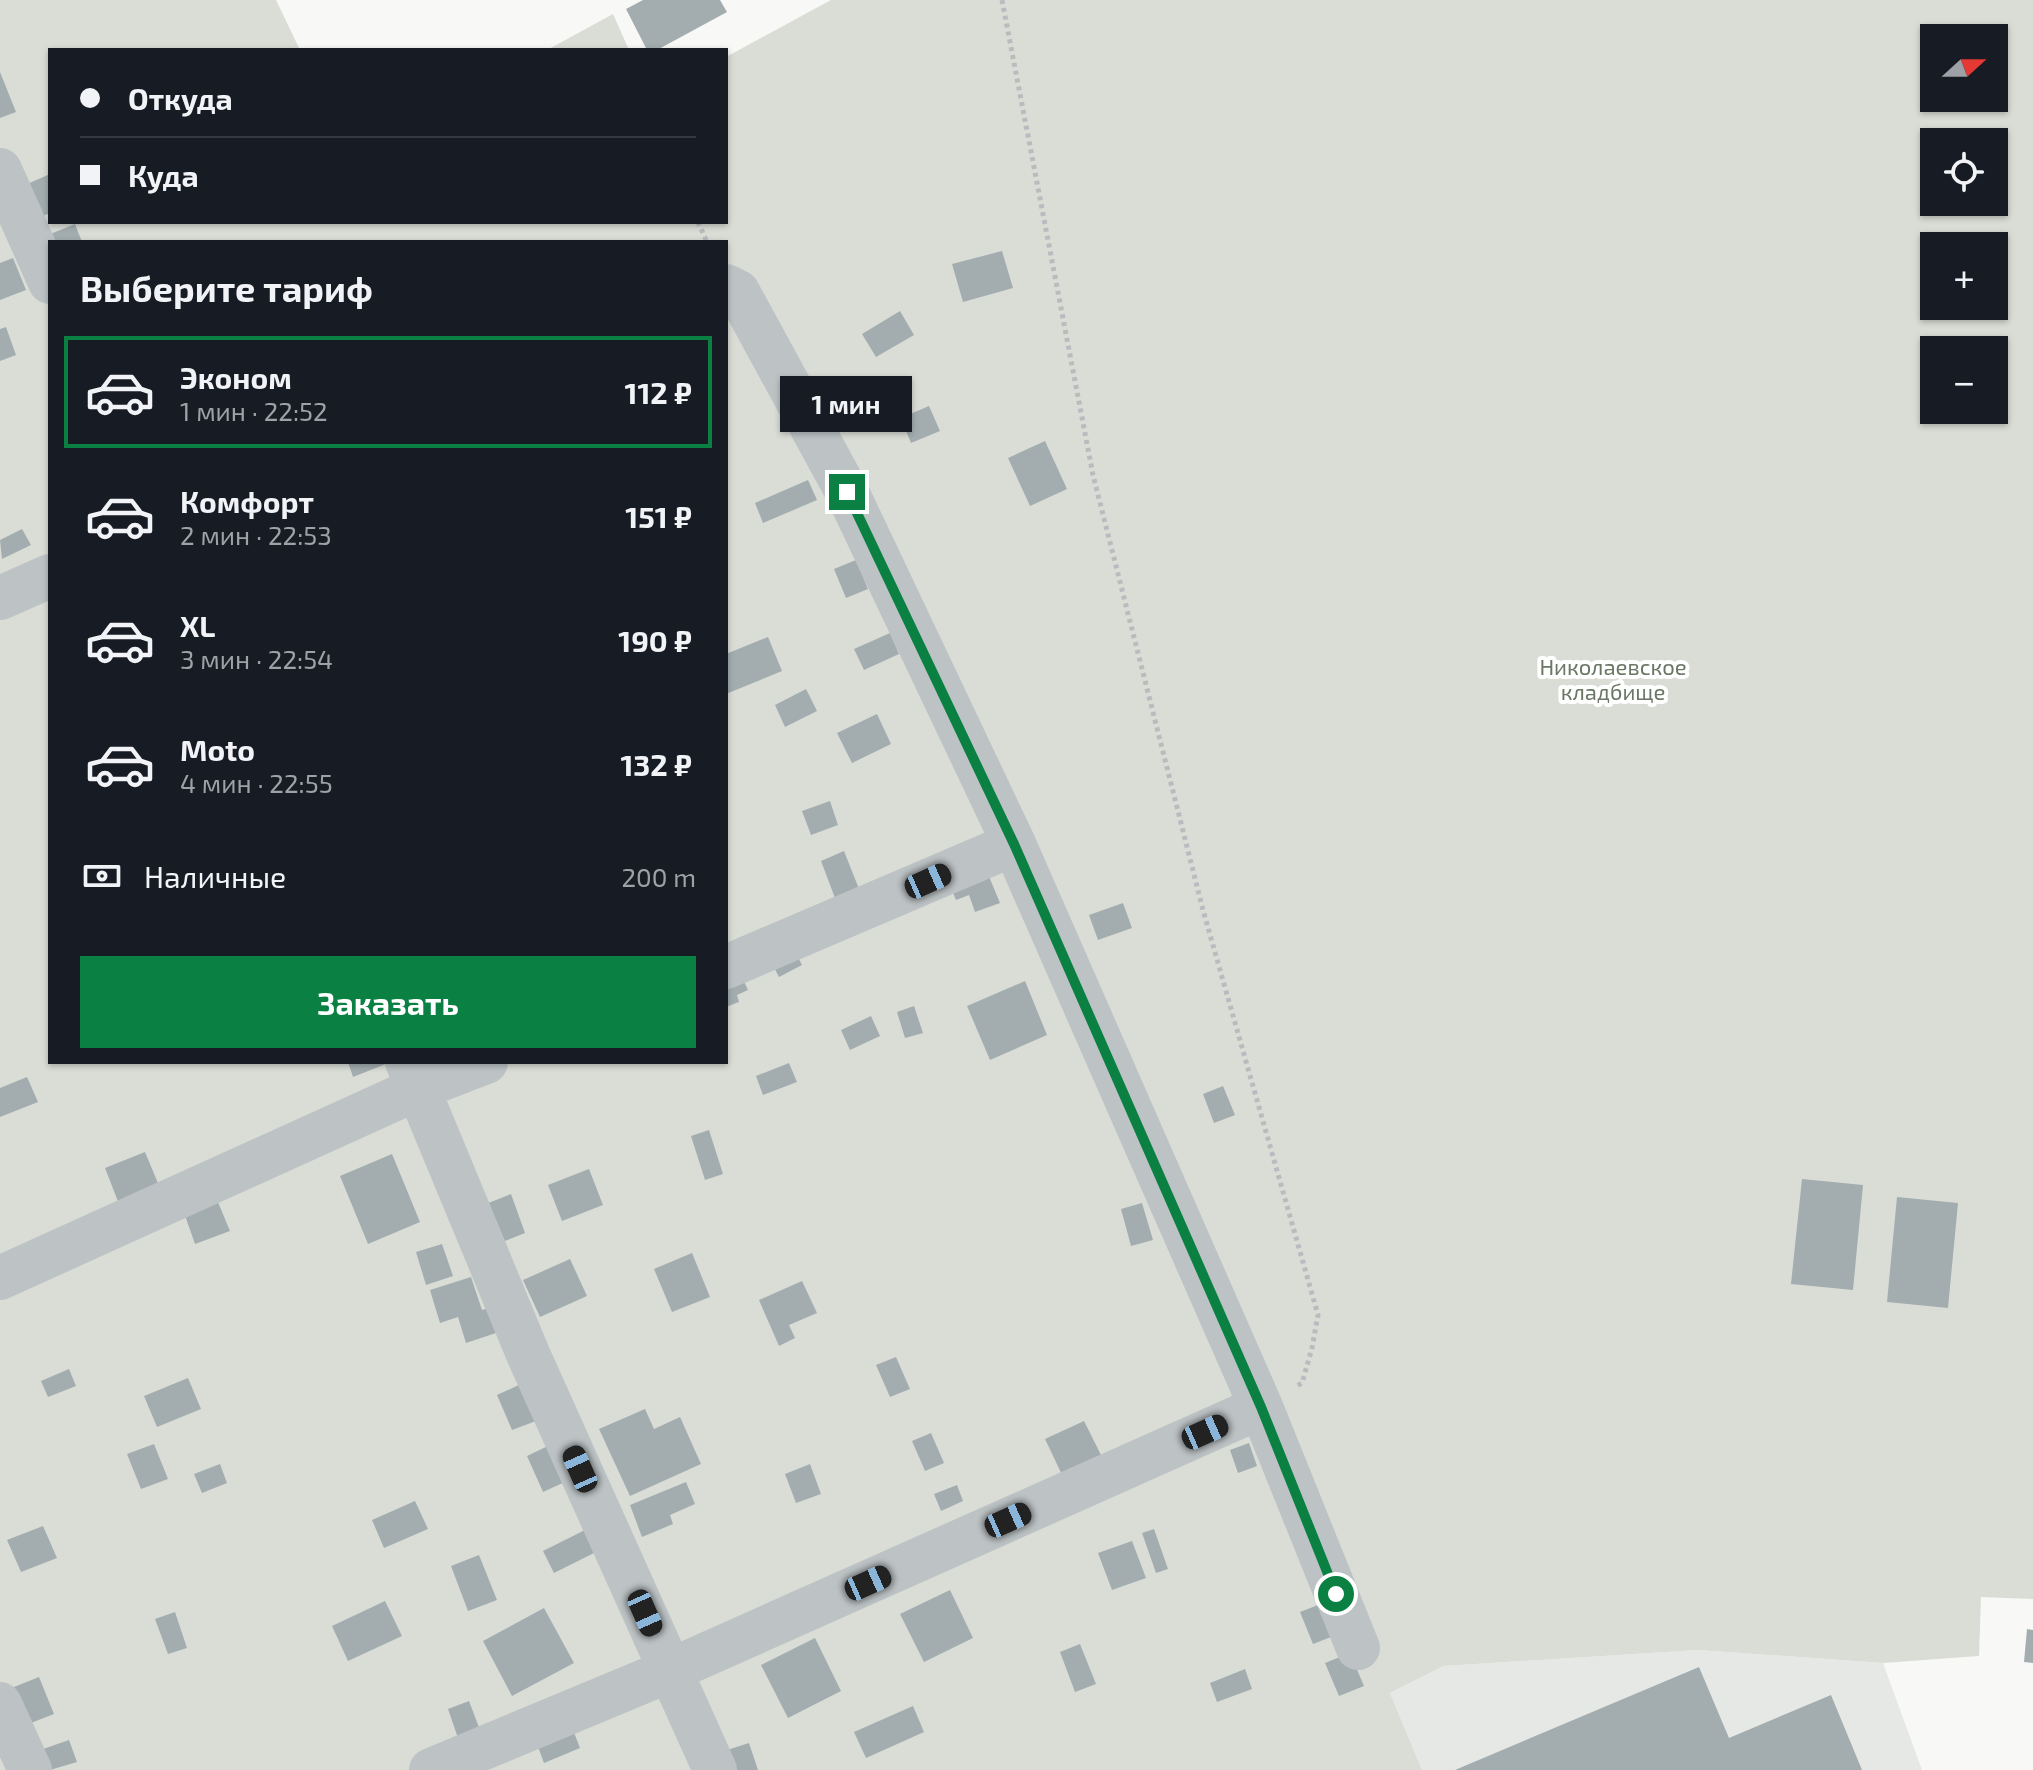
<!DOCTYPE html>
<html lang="ru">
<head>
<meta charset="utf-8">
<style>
  body { margin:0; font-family:"Exo 2",sans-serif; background:#20242c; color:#f1f3f6; height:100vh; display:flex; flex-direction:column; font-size:30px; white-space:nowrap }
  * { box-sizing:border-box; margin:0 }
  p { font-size:26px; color:#9ea1a6 }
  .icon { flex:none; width:44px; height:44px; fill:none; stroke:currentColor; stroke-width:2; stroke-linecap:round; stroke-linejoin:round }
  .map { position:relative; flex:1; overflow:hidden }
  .details { position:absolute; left:48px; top:240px; width:680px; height:824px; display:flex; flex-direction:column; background:#171b24; border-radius:0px; box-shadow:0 2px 6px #0004 }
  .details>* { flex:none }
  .hud { position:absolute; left:48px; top:48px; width:680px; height:176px; border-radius:0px; box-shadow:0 2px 6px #0004; display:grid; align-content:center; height:176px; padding:0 32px; background:#171b24 }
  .needle { width:52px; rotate:69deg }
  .tools { position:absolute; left:1920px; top:24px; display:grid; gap:16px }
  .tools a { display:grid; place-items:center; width:88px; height:88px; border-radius:0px; background:#171b24; box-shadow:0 2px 6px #0004; font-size:40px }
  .end { position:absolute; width:36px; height:36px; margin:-18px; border:10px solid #0b8043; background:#fff; box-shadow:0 0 0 4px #fff }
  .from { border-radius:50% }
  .bubble { position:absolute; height:56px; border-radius:0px; background:#171b24; box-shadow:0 2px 6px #0004; font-size:26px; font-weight:700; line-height:56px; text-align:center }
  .car { position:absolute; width:24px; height:48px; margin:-24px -12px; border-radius:10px; box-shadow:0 0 6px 2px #0007; background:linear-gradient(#222 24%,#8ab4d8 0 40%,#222 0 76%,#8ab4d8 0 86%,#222 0) }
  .hud b { display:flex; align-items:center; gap:28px; height:76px; font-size:30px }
  .hud b+b { border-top:2px solid #363941 }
  .hud i { width:20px; height:20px; background:#f1f3f6 }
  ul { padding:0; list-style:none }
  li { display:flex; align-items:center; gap:24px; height:112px; margin:0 16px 12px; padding:0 16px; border:4px solid transparent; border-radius:0px }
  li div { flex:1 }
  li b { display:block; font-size:30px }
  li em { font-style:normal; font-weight:700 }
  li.selected { border-color:#0b8043 }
  li>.icon { width:72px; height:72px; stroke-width:1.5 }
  h2 { padding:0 32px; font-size:36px; line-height:96px }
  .pay { display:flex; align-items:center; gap:20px; height:88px; padding:0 32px; font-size:30px }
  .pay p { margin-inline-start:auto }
  .button { display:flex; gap:16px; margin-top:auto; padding:16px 32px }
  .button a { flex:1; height:92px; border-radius:0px; background:#0b8043; color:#fff; font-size:32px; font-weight:700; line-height:92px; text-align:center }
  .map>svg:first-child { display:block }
  .built { fill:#e6e8e6 }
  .green { fill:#d9ddd6; fill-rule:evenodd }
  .building { fill:#a3adb0 }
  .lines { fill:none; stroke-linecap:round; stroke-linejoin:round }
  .path { stroke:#b8bcbe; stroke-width:5; stroke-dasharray:4 4; stroke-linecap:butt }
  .minor { stroke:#bdc3c5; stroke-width:44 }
  .route { stroke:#0b8043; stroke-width:10 }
  .labels { text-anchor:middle; stroke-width:8; stroke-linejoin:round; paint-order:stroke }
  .park-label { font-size:22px; fill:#6a7765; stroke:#fff }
</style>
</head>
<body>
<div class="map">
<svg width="2033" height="1770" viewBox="0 0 2033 1770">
  <rect width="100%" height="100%" fill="#f8f8f6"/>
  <path class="built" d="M1698 1650 1883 1663 1922 1770H1422L1390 1693 1444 1666Z"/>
  <path class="green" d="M0 0H276L300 50H50V222H726V57L831 0H2033V1599L1981 1597 1979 1656 1883 1663 1698 1650 1444 1666 1390 1693 1422 1770H0ZM1934 38H1994V98H1934ZM1934 142H1994V202H1934ZM50 242H726V1062H50ZM1934 246H1994V306H1934ZM1934 350H1994V410H1934Z
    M613 14 629 50H547Z"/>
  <path class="building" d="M643 0H720L727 12 657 50H647L626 9Z
    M0 72 16 112 0 118Z
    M50 174V213L39 218 25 185Z
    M75 224 82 242H50L43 237Z
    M1002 251 1013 288 963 302 952 264Z
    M13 258 26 290 0 300V263Z
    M900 311 914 335 876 357 862 334Z
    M6 327 16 355 0 361V329Z
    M929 406 940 431 911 443 901 418Z
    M1045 441 1067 489 1030 506 1008 458Z
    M808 480 817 500 763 523 755 503Z
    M22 529 31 545 2 559 0 540Z
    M856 560 868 589 846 598 834 569Z
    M890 633 899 654 864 670 854 649Z
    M768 637 782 671 726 694V654Z
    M806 689 817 711 785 727 775 705Z
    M877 714 891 744 852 763 837 733Z
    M830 801 838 825 811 835 802 811Z
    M844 851 859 889 835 898 821 861Z
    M988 874 1000 903 975 912 969 895 956 900 951 888Z
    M1123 903 1132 928 1098 940 1089 915Z
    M794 949 802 965 779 977 771 962Z
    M740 973 748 990 737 995 739 1002 726 1007V979Z
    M1025 981 1047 1035 990 1060 967 1006Z
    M914 1006 923 1033 905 1038 897 1012Z
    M871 1016 880 1036 850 1050 841 1030Z
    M348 1062H391L353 1077Z
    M789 1063 797 1082 763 1095 756 1076Z
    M27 1077 38 1102 0 1117V1088Z
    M1223 1086 1235 1115 1214 1123 1203 1094Z
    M709 1130 723 1174 705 1180 691 1136Z
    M145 1152 160 1188 119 1204 105 1168Z
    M392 1154 420 1222 368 1244 340 1176Z
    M589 1169 603 1205 562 1221 548 1185Z
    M1802 1179 1863 1185 1853 1290 1791 1284Z
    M511 1194 525 1233 492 1246 478 1207Z
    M215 1195 230 1231 195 1244 182 1207Z
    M1897 1197 1958 1203 1948 1308 1887 1302Z
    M1142 1203 1153 1240 1131 1246 1121 1209Z
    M442 1244 453 1276 426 1285 416 1252Z
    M692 1253 710 1297 672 1312 654 1269Z
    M570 1259 587 1296 540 1317 523 1280Z
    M471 1277 482 1310 491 1307 499 1332 466 1343 458 1317 440 1323 430 1290Z
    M802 1281 817 1313 789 1325 795 1338 779 1346 759 1300Z
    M896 1357 910 1389 890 1397 876 1365Z
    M69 1369 76 1386 48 1397 41 1381Z
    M188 1378 201 1409 157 1427 144 1396Z
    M521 1384 536 1421 512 1430 497 1395Z
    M645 1409 654 1429 680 1417 701 1464 630 1496 599 1429Z
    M1084 1421 1105 1463 1065 1481 1045 1439Z
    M931 1433 944 1463 925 1471 912 1441Z
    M1249 1443 1257 1466 1238 1473 1230 1450Z
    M154 1444 168 1479 141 1489 127 1454Z
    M550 1445 567 1481 543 1492 527 1456Z
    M220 1464 227 1483 202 1493 194 1474Z
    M810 1464 821 1494 796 1503 785 1474Z
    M686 1482 695 1504 670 1515 673 1524 642 1537 630 1505Z
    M957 1485 963 1501 941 1511 934 1494Z
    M415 1501 428 1529 384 1548 372 1520Z
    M43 1526 57 1558 21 1572 7 1540Z
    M589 1528 600 1550 554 1573 543 1551Z
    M1154 1529 1168 1569 1156 1573 1142 1533Z
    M1132 1541 1146 1578 1112 1590 1098 1553Z
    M479 1555 497 1600 468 1611 451 1566Z
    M950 1590 973 1638 924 1662 900 1614Z
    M385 1601 402 1636 348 1661 332 1626Z
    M1318 1605 1331 1637 1313 1644 1300 1612Z
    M544 1608 574 1663 512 1696 483 1641Z
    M175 1612 187 1648 168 1654 155 1619Z
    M2027 1629 2033 1630V1663L2024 1662Z
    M815 1638 841 1691 788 1718 761 1665Z
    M1080 1644 1096 1684 1075 1692 1060 1652Z
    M1350 1653 1364 1686 1339 1696 1325 1663Z
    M1699 1667 1729 1738 1831 1695 1862 1770H1455Z
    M1245 1669 1252 1689 1217 1702 1210 1683Z
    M39 1677 54 1714 18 1728 4 1691Z
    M469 1701 480 1730 458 1738 448 1709Z
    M913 1706 924 1732 866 1758 854 1732Z
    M573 1730 580 1748 544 1763 537 1744Z
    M69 1740 77 1762 50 1770 43 1749Z
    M749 1743 758 1770H733L727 1750Z"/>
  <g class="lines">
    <path class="path" d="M1002 0 1093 475 1203 910 1318 1315 1312 1348 1302 1383 1295 1387
      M698 222 707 242"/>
    <path class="minor" d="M0 170 50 282
      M726 286 738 292 847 492 1014 844 1261 1407 1358 1648
      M0 598 50 576
      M726 967 1014 844
      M407 1062 528 1354 715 1770
      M0 1278 419 1088 486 1062
      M0 1704 30 1770
      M431 1770 671 1670 1261 1407"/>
  </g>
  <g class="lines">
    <path class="route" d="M847 492 1014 844 1261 1407 1336 1594"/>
  </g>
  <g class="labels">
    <g class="park-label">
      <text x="1613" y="675">Николаевское<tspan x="1613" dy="25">кладбище</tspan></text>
    </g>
  </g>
</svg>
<div class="tools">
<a><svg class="needle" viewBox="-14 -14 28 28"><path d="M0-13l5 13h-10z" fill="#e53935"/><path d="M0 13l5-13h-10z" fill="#9ea1a6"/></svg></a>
<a><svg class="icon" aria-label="locate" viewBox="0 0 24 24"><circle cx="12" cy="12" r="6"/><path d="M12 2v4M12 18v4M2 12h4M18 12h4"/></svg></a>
<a>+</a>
<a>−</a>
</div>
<i class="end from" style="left:1336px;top:1594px"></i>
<i class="end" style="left:847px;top:492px"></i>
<div class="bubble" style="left:780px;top:376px;width:132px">1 мин</div>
<i class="car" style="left:928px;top:881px;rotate:66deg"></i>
<i class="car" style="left:1205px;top:1432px;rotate:66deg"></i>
<i class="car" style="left:580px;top:1469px;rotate:336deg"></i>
<i class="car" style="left:1008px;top:1520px;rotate:66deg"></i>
<i class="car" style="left:868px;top:1583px;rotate:66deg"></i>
<i class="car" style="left:645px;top:1613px;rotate:156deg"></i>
<div class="hud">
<b><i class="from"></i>Откуда</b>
<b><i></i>Куда</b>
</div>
<section class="details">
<h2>Выберите тариф</h2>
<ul>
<li class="selected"><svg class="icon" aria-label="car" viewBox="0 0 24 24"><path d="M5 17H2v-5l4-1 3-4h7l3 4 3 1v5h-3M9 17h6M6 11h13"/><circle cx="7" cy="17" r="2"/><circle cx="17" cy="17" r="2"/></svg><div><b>Эконом</b><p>1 мин · 22:52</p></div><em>112 ₽</em></li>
<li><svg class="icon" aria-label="car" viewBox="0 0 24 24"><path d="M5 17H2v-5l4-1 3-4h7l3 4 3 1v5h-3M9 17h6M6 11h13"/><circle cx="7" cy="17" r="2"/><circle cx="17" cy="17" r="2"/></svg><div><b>Комфорт</b><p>2 мин · 22:53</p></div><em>151 ₽</em></li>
<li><svg class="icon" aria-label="car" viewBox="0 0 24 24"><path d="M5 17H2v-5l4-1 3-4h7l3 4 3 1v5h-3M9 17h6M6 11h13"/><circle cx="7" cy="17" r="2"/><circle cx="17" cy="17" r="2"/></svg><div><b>XL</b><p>3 мин · 22:54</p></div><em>190 ₽</em></li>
<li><svg class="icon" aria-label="car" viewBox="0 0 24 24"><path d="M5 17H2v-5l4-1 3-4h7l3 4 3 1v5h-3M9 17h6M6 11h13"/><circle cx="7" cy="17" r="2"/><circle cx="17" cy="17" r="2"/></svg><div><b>Moto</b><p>4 мин · 22:55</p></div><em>132 ₽</em></li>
</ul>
<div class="pay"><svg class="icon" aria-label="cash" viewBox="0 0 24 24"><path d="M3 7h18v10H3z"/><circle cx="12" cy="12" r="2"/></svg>Наличные<p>200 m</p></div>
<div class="button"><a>Заказать</a></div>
</section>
</div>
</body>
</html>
